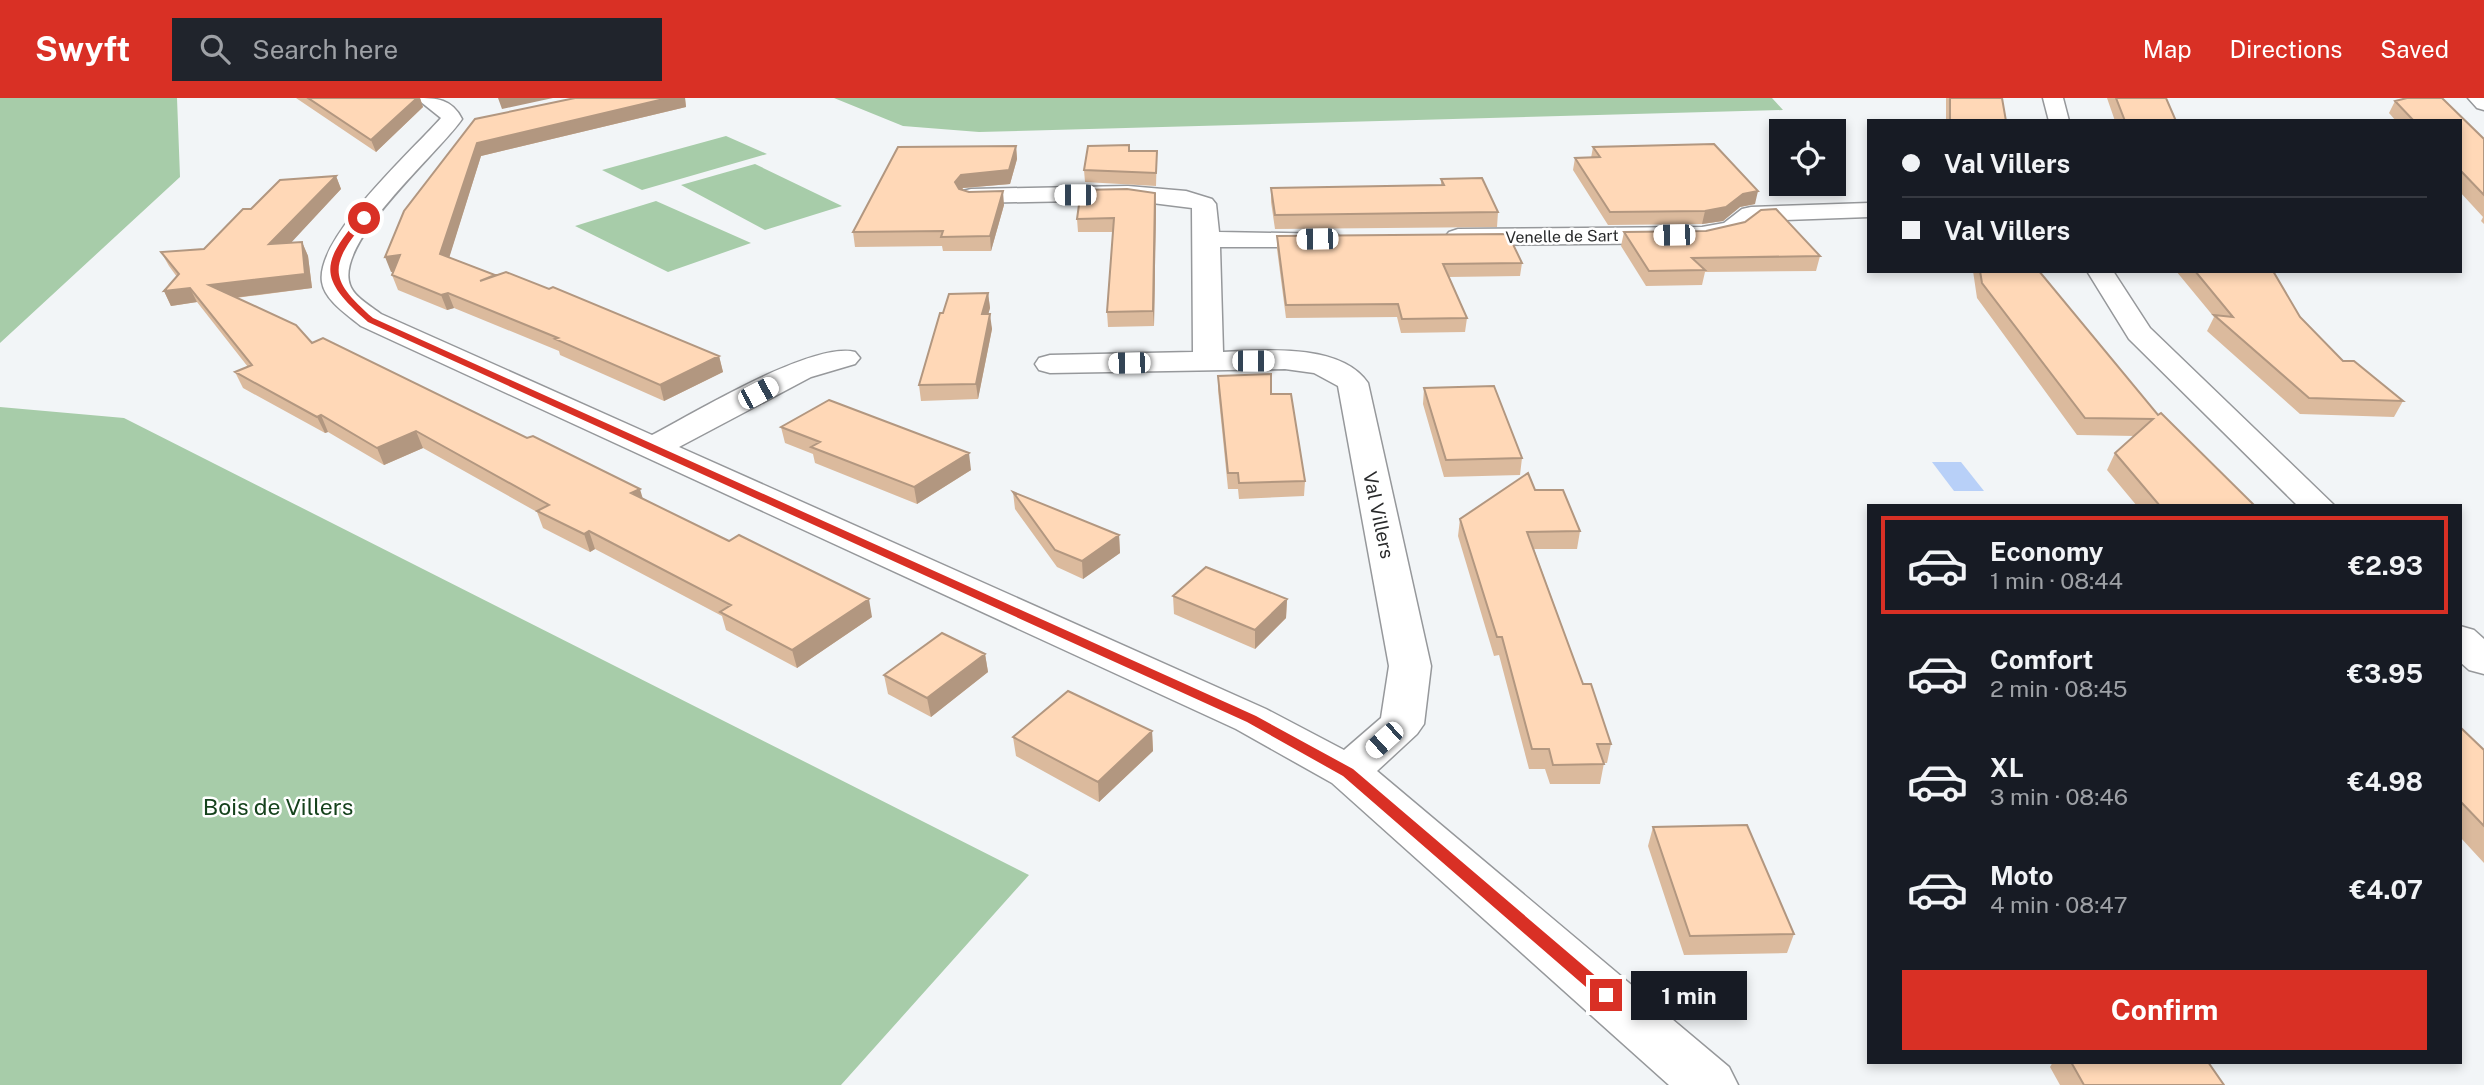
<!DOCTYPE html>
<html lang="en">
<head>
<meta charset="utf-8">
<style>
  body { margin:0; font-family:"Public Sans",sans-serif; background:#20242c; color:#f1f3f6; height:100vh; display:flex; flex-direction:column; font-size:26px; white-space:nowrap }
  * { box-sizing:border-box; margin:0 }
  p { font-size:23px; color:#9ea1a6 }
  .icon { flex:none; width:38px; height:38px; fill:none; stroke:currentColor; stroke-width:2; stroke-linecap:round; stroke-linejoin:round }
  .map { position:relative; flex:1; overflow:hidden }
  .side { position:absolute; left:1867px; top:406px; width:595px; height:560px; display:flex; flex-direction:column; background:#171b24; border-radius:0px; box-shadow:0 4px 10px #0003 }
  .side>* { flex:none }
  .guide { position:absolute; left:1867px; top:21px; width:595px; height:154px; border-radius:0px; box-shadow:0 4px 10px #0003; display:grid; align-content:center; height:154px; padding:0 35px; background:#171b24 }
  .buttons { position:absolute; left:1769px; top:21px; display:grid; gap:14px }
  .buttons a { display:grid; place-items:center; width:77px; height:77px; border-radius:0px; background:#171b24; box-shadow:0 4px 10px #0003; font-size:35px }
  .end { position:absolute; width:32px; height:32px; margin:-16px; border:9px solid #d93025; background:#fff; box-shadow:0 0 0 4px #fff }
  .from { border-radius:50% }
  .bubble { position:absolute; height:49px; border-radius:0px; background:#171b24; box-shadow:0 4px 10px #0003; font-size:23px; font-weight:700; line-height:49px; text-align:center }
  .car { position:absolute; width:21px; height:42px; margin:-21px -10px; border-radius:9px; box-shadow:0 0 5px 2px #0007; background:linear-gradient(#fff 24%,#345 0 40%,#fff 0 76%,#345 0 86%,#fff 0) }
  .guide b { display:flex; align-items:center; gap:24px; height:66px; font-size:26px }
  .guide b+b { border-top:2px solid #363941 }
  .guide i { width:18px; height:18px; background:#f1f3f6 }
  ul { padding:12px 0 0; list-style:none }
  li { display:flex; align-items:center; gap:21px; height:98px; margin:0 14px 10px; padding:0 21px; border:4px solid transparent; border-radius:0px }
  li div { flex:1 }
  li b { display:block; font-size:26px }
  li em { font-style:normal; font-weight:700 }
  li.on { border-color:#d93025 }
  li>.icon { width:63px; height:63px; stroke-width:1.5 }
  .cta { display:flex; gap:14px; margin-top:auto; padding:14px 35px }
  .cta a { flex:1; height:80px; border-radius:0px; background:#d93025; color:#fff; font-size:28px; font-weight:700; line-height:80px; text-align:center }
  header { display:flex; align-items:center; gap:42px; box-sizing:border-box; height:98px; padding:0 35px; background:#d93025; color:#fff }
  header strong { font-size:33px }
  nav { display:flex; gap:38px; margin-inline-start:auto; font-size:24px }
  .search { width:490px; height:63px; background:#20242c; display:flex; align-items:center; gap:18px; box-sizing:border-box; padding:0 24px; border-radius:0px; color:#9ea1a6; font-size:26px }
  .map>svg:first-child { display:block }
  .green { fill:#a7cca9 }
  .water { fill:#b8d0f8 }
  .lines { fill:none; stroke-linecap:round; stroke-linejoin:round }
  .street-casing { stroke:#96989b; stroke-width:3 }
  .street { fill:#fff; fill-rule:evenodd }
  .wall { fill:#dbba9d }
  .shaded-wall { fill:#b29780 }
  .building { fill:#ffd8b7; stroke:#b29780; stroke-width:2 }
  .route { fill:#d93025 }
  .labels { text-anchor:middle; stroke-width:5; stroke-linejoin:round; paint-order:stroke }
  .far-street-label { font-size:16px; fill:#292a2b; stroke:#fff }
  .street-label { font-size:19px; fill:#292a2b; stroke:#fff }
  .near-park-label { font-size:23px; fill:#15421c; stroke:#fff }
</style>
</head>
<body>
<header>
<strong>Swyft</strong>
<div class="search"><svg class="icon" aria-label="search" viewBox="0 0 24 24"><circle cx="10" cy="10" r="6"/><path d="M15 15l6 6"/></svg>Search here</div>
<nav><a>Map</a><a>Directions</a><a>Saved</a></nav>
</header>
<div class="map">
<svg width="2484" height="987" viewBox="0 0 2484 987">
  <rect width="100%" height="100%" fill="#f2f5f7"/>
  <path class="green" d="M0 0H177L180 79 0 245Z
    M834 0H1772L1783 12 979 34 903 28Z
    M726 38 767 56 642 92 602 72Z
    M755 66 842 108 765 132 681 87Z
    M656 103 751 145 668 174 575 128Z
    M0 309 124 320 1029 777 841 987H0Z"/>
  <path class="water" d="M1932 364H1961L1984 393H1954Z"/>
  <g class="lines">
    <g class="street-casing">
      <path id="street" d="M416 0C437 0 452 1 462 21 439 55 334 144 350 187 354 199 371 208 381 216L652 337C694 315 813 243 855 254L860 260 855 266 811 279 679 349 1266 611 1344 652 1381 620 1389 568 1338 288 1314 275 1285 271 1050 275 1039 272 1035 266 1039 260 1050 257 1193 254 1192 110 1128 102 971 105 963 103 959 98 963 93 971 91 1128 88 1186 93 1212 101 1216 106 1219 134 1337 136 1341 141 1337 146 1328 149H1220L1223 254C1265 252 1341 245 1368 285L1431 568 1424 626 1417 636 1377 673 1729 969 1738 987H1669L1332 685 1236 631 361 228C348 217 325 203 322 184 315 140 412 53 441 20Z
        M2043 0H2063L2069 23H2049Z
        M2468 0H2484V12L2477 10Z
        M1869 105V119L1757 123 1741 136 1702 145 1458 147 1449 144 1445 139 1449 134 1458 131 1702 129 1724 125 1742 111 1751 109Z
        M2087 173H2113L2150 230 2335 408H2298L2129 241Z
        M2460 528 2474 532 2484 541V576L2469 572 2460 564Z"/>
    </g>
    <use href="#street" class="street"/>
  </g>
  <path class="wall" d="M296 0H420L423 9 376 54Z
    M575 0H685L686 9 481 58 449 159 496 177 719 258 723 274 664 303 560 257 559 253 454 210 447 212 398 192 392 177 394 173 391 174 475 21Z
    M1946 0H2002L2006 23H1946Z
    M2107 0H2166L2176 23H2115Z
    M2407 0H2442L2484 41V126L2481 123 2483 119 2460 94V23H2396L2389 15 2395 3Z
    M1129 47 1130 53H1157L1156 88 1085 84 1084 72Z
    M1016 48 1017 61 1010 86 963 90 962 92 1004 107 991 153H943L942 148 855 149 853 134Z
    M1593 49 1755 106 1740 109 1723 123 1702 126 1608 127 1573 72 1575 60H1591Z
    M336 78 341 91 290 145 302 144 308 158 312 190 236 200 312 245 643 401 872 519 797 570 726 532 722 518 595 451 590 454 543 430 537 414 423 350 384 367 328 334 325 335 243 290 235 274 248 269 197 204 171 208 164 193 177 179 169 168 161 154 204 151Z
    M1441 81 1498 114 1497 129 1275 131 1271 104V90L1441 87Z
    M1156 108 1154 228 1108 229 1107 214 1113 134H1078L1077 121Z
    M1624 134 1820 158 1816 173 1705 174 1702 187 1646 188 1621 148Z
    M1277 138 1522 165 1520 178 1449 179 1467 220 1465 234 1401 235 1397 219 1286 220 1277 151Z
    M1973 173H2039L2158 317 2255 408H2137L2107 372 2115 355 2135 338 2077 337 1977 200Z
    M2176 173H2273L2300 219 2343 263 2403 303 2394 319 2300 316 2207 233 2214 219Z
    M988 195 990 210 988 216 992 231 978 301 921 303 919 287 943 215Z
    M1218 278 1271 296 1305 383 1304 398 1239 401 1238 391H1228L1218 292Z
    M1424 290 1522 360 1520 377 1444 379 1423 306Z
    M781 329 971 372 917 406 815 365 813 356 785 345Z
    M1535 392 1580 433 1577 451H1534L1583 586 1611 646 1607 665H1604L1600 686H1550L1545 671H1529L1499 557 1494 558 1458 438 1460 421Z
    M1013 394 1119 437 1120 455 1083 481 1057 469 1015 411Z
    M1173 498 1287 501 1286 520 1255 551 1174 516Z
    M985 556 988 574 931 619 888 596 884 577Z
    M2460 629 2484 652V765L2460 739Z
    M1152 633 1153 653 1099 704 1016 658 1013 639Z
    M1653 729 1794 836 1787 855 1684 857 1648 748Z
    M2053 964H2208L2224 987H2060L2050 969Z"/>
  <path class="shaded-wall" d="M417 0H420L423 9 376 54 371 42Z
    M498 0H553L502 11Z
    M668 0H685L686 9 481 58 446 170 440 156 477 45Z
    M1016 48 1017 61 1010 86 963 90 956 98 955 84 961 77Z
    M336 78 341 91 276 161 269 146Z
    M1003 93 1004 107 991 153 990 138Z
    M1758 93 1755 106 1740 109 1723 123 1702 126 1705 113 1743 96Z
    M1155 95 1156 108 1154 228 1153 213Z
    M302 144 308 158 312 190 217 202 209 187Z
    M400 157 406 172 391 174 385 159Z
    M190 190 197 204 171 208 164 193Z
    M448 195 454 210 447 212 441 197Z
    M988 195 990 210 984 231 982 216Z
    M990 216 992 231 978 301 976 286Z
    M719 258 723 274 664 303 660 287Z
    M321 317 328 334 325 335 317 319Z
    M416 333 423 350 384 367 377 350Z
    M969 355 971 372 917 406 914 389Z
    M640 391 645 408 631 395Z
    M589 433 595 451 590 454 584 436Z
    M1119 437 1120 455 1083 481 1082 463Z
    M869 501 872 519 797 570 792 552Z
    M1287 501 1286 520 1255 551V532Z
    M985 556 988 574 931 619 927 600Z
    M1152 633 1153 653 1099 704 1098 684Z"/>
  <path class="building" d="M308 0H417L371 42Z
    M575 0H668L477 45 440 156 495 177 480 183 506 174 549 191 553 189 719 258 660 287 555 241 558 240 448 195 441 197 392 177 400 157 385 159 404 113 475 21Z
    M1950 0H2002L2006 23H1950Z
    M2116 0H2166L2176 23H2125Z
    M2407 0H2442L2484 41V97L2460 72V23H2414L2395 3Z
    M1714 46 1758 93 1743 96 1726 109 1705 113 1610 114 1575 60 1600 59 1593 49Z
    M1129 47V53H1157L1156 75 1084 72 1088 48Z
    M1016 48 1009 72 961 77 955 84 959 91 969 94 1003 93 990 138 941 139 943 133 853 134 898 49Z
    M336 78 269 146 302 144 305 176 209 187 296 227 312 245 323 240 527 340 533 338 640 391 631 395 729 443 739 437 869 501 792 552 720 514 731 507 589 433 584 436 537 413 549 407 416 333 377 350 321 317 317 319 235 274 252 267 190 190 164 193 179 176 161 154 204 151 243 111H251L280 82Z
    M1482 80 1498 114 1275 117 1271 90 1444 87 1441 81Z
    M1127 91 1155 95 1153 213 1107 214 1114 120 1077 121 1081 92Z
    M1776 111 1820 158 1692 160 1705 172 1649 173 1624 134 1706 133 1745 124 1761 112Z
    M1508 136 1522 165 1443 166 1467 220 1402 221 1398 206 1286 207 1277 138Z
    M1980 173H2039L2158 317 2161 315 2255 408H2160L2115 355 2153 321 2085 320 1982 185Z
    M2195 173H2273L2300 219 2343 263H2354L2403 303 2309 300 2214 217 2233 219Z
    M988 195 982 216H990L976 286 919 287 940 215H943L949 196Z
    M1271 276V296H1291L1305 383 1239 385 1238 375H1228L1218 278Z
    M1494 288 1522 360 1446 362 1424 290Z
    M829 302 969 355 914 389 811 349 820 344 781 329Z
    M1528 375 1535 392H1563L1580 433 1527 434 1583 586H1591L1611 646H1597L1604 666 1553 667 1549 651H1532L1502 539H1497L1460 421Z
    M1013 394 1119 437 1082 463 1055 452Z
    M1206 469 1287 501 1255 532 1173 498Z
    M942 535 985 556 927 600 884 577Z
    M1068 593 1152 633 1098 684 1013 639Z
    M2460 629 2484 652V728L2460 703Z
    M1747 727 1794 836 1690 838 1653 729Z
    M2071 964H2208L2224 987H2084Z"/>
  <path class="route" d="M361 118 368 120C329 167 327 180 373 220L1256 618 1353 671 1612 892V902H1601L1343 678 1247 624 368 224C320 182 318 167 361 118Z"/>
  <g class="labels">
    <g class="far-street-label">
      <text transform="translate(1562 138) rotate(-1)" y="6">Venelle de Sart</text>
    </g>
    <g class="street-label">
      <text transform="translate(1379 417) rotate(78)" y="7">Val Villers</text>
    </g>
    <g class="near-park-label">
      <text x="278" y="717">Bois de Villers</text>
    </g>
  </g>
</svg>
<div class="buttons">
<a><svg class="icon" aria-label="locate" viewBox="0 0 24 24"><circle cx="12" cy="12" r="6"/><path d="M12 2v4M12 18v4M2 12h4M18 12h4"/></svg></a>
</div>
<i class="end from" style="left:364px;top:120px"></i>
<i class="end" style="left:1606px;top:897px"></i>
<div class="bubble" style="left:1631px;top:873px;width:116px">1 min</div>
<i class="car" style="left:1075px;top:97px;rotate:270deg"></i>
<i class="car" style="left:1674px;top:137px;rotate:269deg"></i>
<i class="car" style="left:1317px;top:141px;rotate:269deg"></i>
<i class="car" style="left:1253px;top:263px;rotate:90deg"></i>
<i class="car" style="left:1129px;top:265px;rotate:269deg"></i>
<i class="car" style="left:758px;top:295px;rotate:62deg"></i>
<i class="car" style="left:1384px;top:642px;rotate:228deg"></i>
<div class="guide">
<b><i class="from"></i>Val Villers</b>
<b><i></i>Val Villers</b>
</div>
<section class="side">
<ul>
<li class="on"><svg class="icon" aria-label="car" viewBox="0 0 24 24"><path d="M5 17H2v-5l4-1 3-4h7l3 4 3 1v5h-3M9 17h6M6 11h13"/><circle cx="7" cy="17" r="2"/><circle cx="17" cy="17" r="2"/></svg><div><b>Economy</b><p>1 min · 08:44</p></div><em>€2.93</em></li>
<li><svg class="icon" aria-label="car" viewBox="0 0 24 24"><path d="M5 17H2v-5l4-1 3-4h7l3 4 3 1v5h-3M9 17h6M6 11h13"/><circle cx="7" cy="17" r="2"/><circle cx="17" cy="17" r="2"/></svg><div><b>Comfort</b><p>2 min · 08:45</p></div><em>€3.95</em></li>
<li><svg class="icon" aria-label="car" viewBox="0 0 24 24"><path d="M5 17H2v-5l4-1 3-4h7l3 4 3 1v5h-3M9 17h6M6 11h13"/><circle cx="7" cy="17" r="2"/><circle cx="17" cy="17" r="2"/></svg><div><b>XL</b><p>3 min · 08:46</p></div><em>€4.98</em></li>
<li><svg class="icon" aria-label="car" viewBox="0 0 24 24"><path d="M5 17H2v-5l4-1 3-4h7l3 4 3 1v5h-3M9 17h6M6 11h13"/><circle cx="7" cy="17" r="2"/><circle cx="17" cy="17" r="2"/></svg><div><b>Moto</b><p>4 min · 08:47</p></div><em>€4.07</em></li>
</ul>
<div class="cta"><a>Confirm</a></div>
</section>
</div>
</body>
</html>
